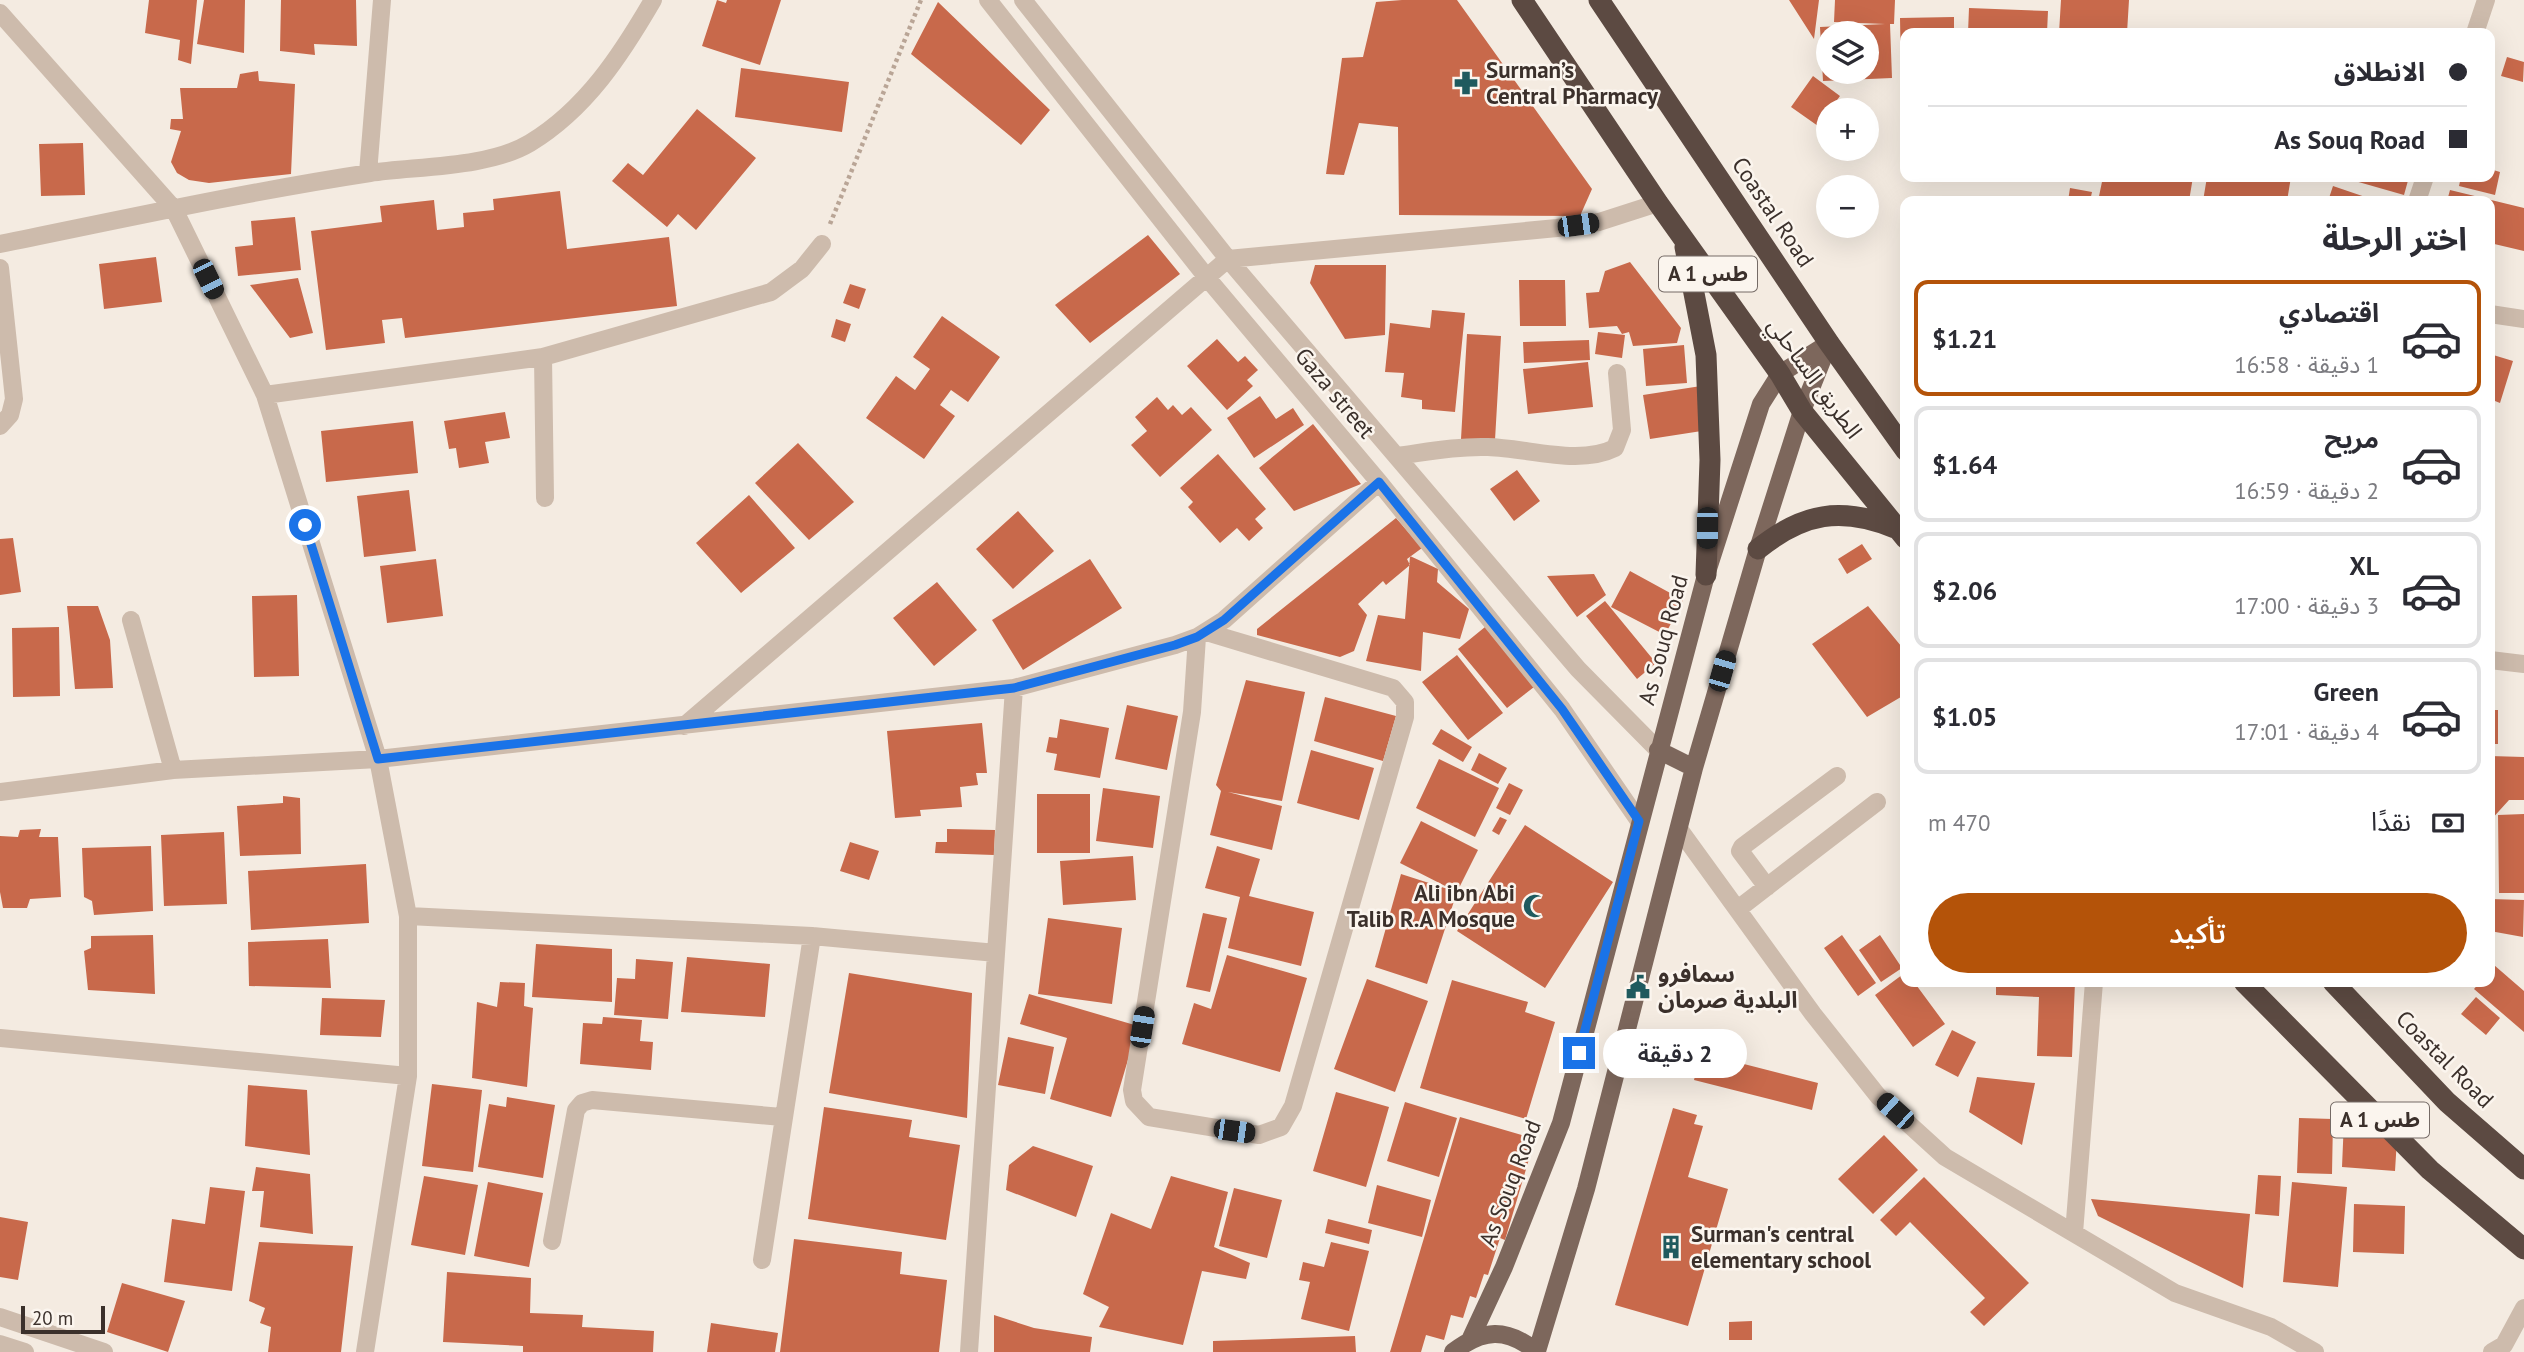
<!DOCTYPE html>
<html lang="ar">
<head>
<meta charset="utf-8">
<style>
  body { margin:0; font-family:"PT Sans","Noto Sans Arabic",sans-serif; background:#f2f2f3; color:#2b2b33; direction:rtl; height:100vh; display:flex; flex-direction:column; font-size:26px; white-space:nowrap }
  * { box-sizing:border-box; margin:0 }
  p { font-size:23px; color:#7c7c81 }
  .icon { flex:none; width:38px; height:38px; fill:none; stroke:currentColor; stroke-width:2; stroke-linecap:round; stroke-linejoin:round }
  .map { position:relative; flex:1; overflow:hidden; direction:ltr }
  .side { position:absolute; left:1900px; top:196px; width:595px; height:791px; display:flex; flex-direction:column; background:#fff; border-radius:14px; box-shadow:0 7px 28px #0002; direction:rtl }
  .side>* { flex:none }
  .banner { position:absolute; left:1900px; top:28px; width:595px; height:154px; border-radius:14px; box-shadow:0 7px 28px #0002; direction:rtl; display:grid; align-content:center; height:154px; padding:0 28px; background:#fff }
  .tools { position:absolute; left:1816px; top:21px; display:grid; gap:14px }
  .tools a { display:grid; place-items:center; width:63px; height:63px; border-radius:50%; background:#fff; box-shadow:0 7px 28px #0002; font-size:35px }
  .scale { position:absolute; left:21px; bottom:18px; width:84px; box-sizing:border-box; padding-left:7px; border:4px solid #3b302b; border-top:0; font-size:19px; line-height:24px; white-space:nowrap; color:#3b302b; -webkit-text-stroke:5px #fbf5ee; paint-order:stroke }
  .end { position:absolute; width:32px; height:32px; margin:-16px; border:9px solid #1a73e8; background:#fff; box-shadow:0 0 0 4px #fff }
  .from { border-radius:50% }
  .bubble { position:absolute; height:49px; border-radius:24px; background:#fff; box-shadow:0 7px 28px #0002; font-size:23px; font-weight:600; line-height:49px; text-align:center; direction:rtl }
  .car { position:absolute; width:21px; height:42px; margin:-21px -10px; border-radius:9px; box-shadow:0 0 5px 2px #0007; background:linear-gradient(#222 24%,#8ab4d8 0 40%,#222 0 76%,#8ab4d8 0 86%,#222 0) }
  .banner b { display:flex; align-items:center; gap:24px; height:66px; font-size:26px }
  .banner b+b { border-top:2px solid #e1e1e2 }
  .banner i { width:18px; height:18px; background:#2b2b33 }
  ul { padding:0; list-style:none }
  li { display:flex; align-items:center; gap:21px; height:116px; margin:0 14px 10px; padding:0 14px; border:4px solid #e1e1e2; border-radius:14px }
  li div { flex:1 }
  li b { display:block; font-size:26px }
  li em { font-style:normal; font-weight:600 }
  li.active { border-color:#b45309 }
  li>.icon { width:63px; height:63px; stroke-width:1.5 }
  h2 { padding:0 28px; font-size:32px; line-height:84px }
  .pay { display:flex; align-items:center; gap:18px; height:77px; padding:0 28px; font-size:26px }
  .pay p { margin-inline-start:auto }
  .button { display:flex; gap:14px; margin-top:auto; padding:14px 28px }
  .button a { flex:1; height:80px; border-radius:42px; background:#b45309; color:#fff; font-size:28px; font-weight:600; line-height:80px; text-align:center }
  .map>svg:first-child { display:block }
  .building { fill:#c8694b; fill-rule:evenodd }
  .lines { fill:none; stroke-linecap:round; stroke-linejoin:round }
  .path { stroke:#b9a596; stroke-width:4.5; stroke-dasharray:3.5 3.5; stroke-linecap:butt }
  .minor { stroke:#cdbbac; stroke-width:18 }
  .major { stroke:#7d675c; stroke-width:18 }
  .highway { stroke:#5c4a42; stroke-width:21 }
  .route { stroke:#1a73e8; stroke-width:9 }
  .labels { text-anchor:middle; stroke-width:5; stroke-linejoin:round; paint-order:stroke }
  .shield { fill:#fbf5ee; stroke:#756b66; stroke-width:2 }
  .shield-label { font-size:21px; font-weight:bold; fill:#3b302b }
  .poi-label { font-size:23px; font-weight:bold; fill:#3b302b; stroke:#fbf5ee; text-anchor:start }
  .street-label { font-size:23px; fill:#3b302b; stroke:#fbf5ee }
</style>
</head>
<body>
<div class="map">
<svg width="2524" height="1352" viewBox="0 0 2524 1352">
  <rect width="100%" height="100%" fill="#f4ebe1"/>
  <path class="building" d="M149 0H197L191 64 178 60 180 40 145 33Z
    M204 0H245L244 53 197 44Z
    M281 0H356L357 46 314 44 315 55 280 51Z
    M717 0 726 3 727 0H781L760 65 702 46Z
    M1402 0H1457L1592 189 1580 216 1399 215 1398 127 1359 123 1344 175 1326 174 1342 58 1363 57 1376 2Z
    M1789 0H1819L1814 39Z
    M1835 0H1895L1894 24H1890L1892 78 1823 81 1820 27 1885 24 1834 22ZM1829 33H1867V72H1829Z
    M2061 0H2129L2127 33H2059Z
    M938 2 1050 110 1021 145 911 54Z
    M1969 8 2048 11 2047 33H1968Z
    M1954 17V33H1906V72H1901L1900 18Z
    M2507 57 2524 62 2523 82 2501 76Z
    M741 68 849 82 842 132 735 117Z
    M258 71 259 81 295 84 291 174 209 183 189 180 177 173 171 162 181 131 170 129 171 119H183L180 88H237L240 74Z
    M1813 76 1840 96 1818 126 1791 107Z
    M697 109 756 158 696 230 678 214 667 227 612 181 628 163 643 175Z
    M83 143 85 195 41 196 39 144Z
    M2490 169 2500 172 2495 195 2459 186 2461 177H2490Z
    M2103 177H2193L2189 201H2098Z
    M2207 177H2291L2287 201H2203Z
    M2341 177H2409L2404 195Z
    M2333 186 2377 201H2328Z
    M2070 188 2092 192 2090 201H2068Z
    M2450 190 2524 208V251L2490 243V201H2447Z
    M560 191 567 249 669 237 677 306 405 338 402 318 382 320 385 343 326 350 311 231 382 222 380 206 434 200 437 230 464 227 463 213 494 210 493 199Z
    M295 217 301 270 238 276 235 247 253 245 251 221Z
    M1148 235 1180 274 1090 343 1055 305Z
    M156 257 162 302 104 309 99 264Z
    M1630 262 1681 328 1677 343 1633 346 1629 332 1622 334 1617 326 1589 328 1586 293 1599 292 1605 271Z
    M1315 265H1386L1385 335 1345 339 1310 283Z
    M298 278 313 333 290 338 250 285Z
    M1519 280H1565L1566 326H1520Z
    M850 284 866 289 859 309 843 303Z
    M1432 310 1465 313 1455 412 1422 409V400L1401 397 1404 373 1385 372 1390 323 1430 328Z
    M942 316 1000 357 968 402 951 390 940 405 955 416 924 459 866 418 896 376 915 390 930 369 913 357Z
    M836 319 851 324 845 342 831 337Z
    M1598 332 1625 335 1622 358 1595 354Z
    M1467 334 1501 336 1495 440 1461 439Z
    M1217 339 1238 362 1245 356 1258 370 1247 380 1253 386 1227 410 1187 366Z
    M1589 340 1590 360 1524 363 1523 342Z
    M1684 345 1687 383 1646 386 1643 349Z
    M2490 354 2513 361 2500 403 2490 399Z
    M1588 362 1593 407 1528 414 1523 369Z
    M1701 386 1708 430 1650 439 1643 395Z
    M1260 396 1276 419 1293 408 1304 425 1254 458 1227 418Z
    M1157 397 1168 410 1173 405 1182 415 1191 407 1212 430 1160 477 1131 445 1147 431 1135 417Z
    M505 412 510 438 485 442 489 463 459 468 456 448 449 449 444 421Z
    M413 421 418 473 326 482 321 431Z
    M1313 424 1361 484 1294 511 1259 468Z
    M798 443 854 502 809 540 755 483Z
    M1218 454 1266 509 1255 519 1263 528 1249 541 1237 528 1220 543 1188 507 1193 502 1180 488Z
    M1517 470 1540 501 1514 521 1490 489Z
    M409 490 416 551 364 557 357 496Z
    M749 495 795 548 741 593 696 543Z
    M1018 511 1054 551 1013 589 976 549Z
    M1396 518 1422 548 1407 559 1410 565 1386 585 1383 581 1358 604 1367 615 1354 651 1340 657 1257 635V629Z
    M13 538 21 592 0 595V539Z
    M1862 544 1872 559 1847 574 1838 559Z
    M1410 556 1438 569 1437 582 1469 609 1460 639 1423 632 1421 671 1366 661 1378 615 1405 619Z
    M436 559 443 616 387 623 380 566Z
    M1090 559 1122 608 1023 670 992 620Z
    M1630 571 1683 600 1665 635 1611 607Z
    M1594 574 1606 595 1577 617 1547 576Z
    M937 582 977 630 934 666 893 618Z
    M297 595 299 676 254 677 252 596Z
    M1605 601 1656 663 1637 679 1586 616Z
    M67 606H98L110 640 113 688 75 689Z
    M1868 606 1906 652V694L1867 717 1812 644Z
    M59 627 60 696 13 697 12 628Z
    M1485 627 1534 687 1507 708 1458 649Z
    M1457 655 1503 713 1468 740 1422 682Z
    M1246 680 1305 692 1282 801 1228 792 1282 806 1272 850 1210 835 1221 791 1216 785Z
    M1325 697 1396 716 1383 761 1314 741Z
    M1127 705 1178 716 1167 770 1115 759Z
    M2490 710H2498V744H2490Z
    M1060 719 1109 728 1100 778 1054 770 1057 754 1046 752 1049 737 1057 738Z
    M982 723 987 773H976L978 785 960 787 962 807 920 810 921 816 895 818 887 731Z
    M1441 729 1472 747 1463 762 1432 744Z
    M1311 750 1374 768 1359 820 1297 803Z
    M1479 753 1507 768 1498 784 1471 770Z
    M2490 756 2524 757V800H2509L2490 821Z
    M1439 759 1499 788 1475 837 1416 808Z
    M1509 783 1523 790 1510 815 1496 808Z
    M1103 788 1160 796 1153 848 1096 841Z
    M1037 794H1090V853H1037Z
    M283 796 300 798 301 854 240 856 237 806 283 803Z
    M2524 814V893H2499L2498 815Z
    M1500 817 1507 820 1499 835 1492 831Z
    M1421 821 1478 850 1457 892 1400 863Z
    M1525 825 1613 882 1545 988 1457 931Z
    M41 829 39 837H58L61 897 30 899 27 908H3L0 892V836L18 837 20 830Z
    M947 829 995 830 994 855 935 853 936 842H947Z
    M224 832 227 904 164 906 161 835Z
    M850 842 879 851 869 880 840 871Z
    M151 846 153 911 94 915 92 901 84 897 82 848Z
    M1217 846 1260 859 1249 896 1314 912 1301 966 1228 948 1240 897 1205 888Z
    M1133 856 1136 900 1063 905 1060 861Z
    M366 864 369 923 251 930 248 871Z
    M1401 874 1457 892 1427 984 1375 967Z
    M2490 899 2524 900 2523 937 2490 931Z
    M1203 913 1227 918 1210 992 1186 987Z
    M1048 918 1122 928 1112 1004 1038 994Z
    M153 935 155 994 88 990 84 951 91 948V936Z
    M1842 935 1876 983 1858 996 1824 948Z
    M1880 935 1902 968 1881 982 1859 950Z
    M328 939 331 988 249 986 248 942Z
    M536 944 612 949V1002L532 997Z
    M1227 955 1307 978 1280 1072 1182 1044 1194 1003 1211 1009Z
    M687 957 770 964 765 1017 681 1012Z
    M636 959 673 962 668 1019 614 1015 617 978 635 979Z
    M2494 965 2524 991V1032L2474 989 2480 982H2490V970Z
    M1906 972V982H1914L1945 1024 1913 1047 1875 995Z
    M849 973 972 993 967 1118 829 1093Z
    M1367 979 1428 1001 1395 1092 1334 1069Z
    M1452 980 1528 1002 1525 1012 1555 1022 1526 1119 1420 1088Z
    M500 982 525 983 524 1006 533 1008 527 1087 472 1078 477 1002 497 1007Z
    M1996 982H2075L2072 1057 2037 1056 2039 997 1996 995Z
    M1029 994 1138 1026 1111 1117 1050 1099 1067 1038 1020 1024Z
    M2476 997 2500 1018 2486 1035 2461 1014Z
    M322 998 385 1000 381 1037 320 1035Z
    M603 1017 642 1020 640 1041 653 1042 651 1070 580 1064 583 1023 602 1024Z
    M1952 1030 1976 1042 1958 1077 1935 1065Z
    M1008 1037 1054 1047 1045 1094 998 1085Z
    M1701 1053 1818 1083 1812 1110 1694 1080Z
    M1977 1077 2035 1083 2022 1145 1969 1112Z
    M432 1084 482 1090 473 1172 422 1166Z
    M248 1085 307 1090 310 1155 245 1146Z
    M1336 1092 1389 1107 1366 1187 1313 1171Z
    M507 1097 555 1105 543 1178 478 1167 489 1104 506 1107Z
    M1405 1102 1457 1118 1439 1177 1387 1161Z
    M824 1107 912 1120 909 1137 960 1145 946 1240 808 1219Z
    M1673 1108 1697 1115 1694 1124 1703 1126 1688 1177 1728 1189 1688 1326 1615 1305Z
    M1460 1117 1535 1139 1505 1240 1500 1238 1488 1275 1484 1274 1476 1298 1470 1296 1463 1318 1451 1315 1444 1340 1426 1335 1421 1352H1390Z
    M2299 1118 2333 1119 2332 1174 2297 1173Z
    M2344 1120 2398 1123 2395 1171 2342 1167Z
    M1884 1135 1918 1170 1873 1214 1838 1179Z
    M1033 1146 1093 1166 1076 1217 1006 1190 1009 1165Z
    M256 1167 310 1174 313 1234 260 1227 264 1191H252Z
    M2258 1175 2281 1176 2279 1216 2255 1214Z
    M424 1176 478 1185 465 1255 411 1245Z
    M1171 1176 1228 1192 1214 1247 1250 1263 1246 1279 1202 1271 1183 1345 1099 1327 1109 1307 1083 1294 1111 1213 1151 1229Z
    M1924 1177 2029 1283 1984 1326 1970 1312 1985 1298 1910 1222 1896 1236 1880 1220Z
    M488 1182 543 1193 529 1267 474 1256Z
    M2292 1182 2347 1187 2338 1287 2283 1282Z
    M1377 1185 1431 1200 1422 1237 1368 1223Z
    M210 1187 245 1191 232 1291 164 1282 172 1219 205 1224Z
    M1234 1188 1282 1200 1267 1258 1219 1246Z
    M2091 1199 2250 1214 2243 1288 2098 1216Z
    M2354 1204 2405 1206 2404 1254 2353 1252Z
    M0 1217 28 1222 18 1280 0 1277Z
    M1328 1219 1372 1230 1369 1244 1325 1233Z
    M794 1239 902 1252 900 1274 947 1280 939 1352H780Z
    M259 1242 353 1246 341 1352H268L271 1327 260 1323 265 1308 249 1301Z
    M1331 1242 1369 1251 1349 1331 1301 1319 1310 1282 1299 1280 1303 1262 1324 1267Z
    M447 1272 531 1278 530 1313 583 1315 582 1327 654 1331 653 1352H523V1346L443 1342Z
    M122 1283 185 1301 168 1352 107 1332Z
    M994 1315 1034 1328 1092 1337 1090 1352H994Z
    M1752 1321V1340H1729V1322Z
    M711 1323 778 1333 775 1352H707Z
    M1355 1336 1356 1352H1213V1341Z"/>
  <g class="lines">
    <path class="path" d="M830 224 921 0"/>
    <path class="minor" d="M988 0 1208 279 1379 482 1562 709 1639 821
      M1023 0 1228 259 1578 669 1658 750
      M0 13 174 209 265 395 378 759 408 916V1076L365 1352
      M2475 33 2486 0
      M368 173 382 0
      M2417 201 2425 177
      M0 244C123 219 246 192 370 173 418 166 488 168 530 143 586 109 621 55 653 0
      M0 268 14 399 10 415 0 426
      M2490 314 2524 319
      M543 357 545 498
      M265 395 543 357 771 292 802 269 822 244
      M1397 456C1427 452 1457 446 1488 447 1528 448 1579 466 1615 448L1622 430 1617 373
      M131 620 173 770
      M1197 637 1192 712 1132 1090 1134 1101 1149 1117 1259 1135 1281 1127 1293 1106 1405 717V702L1393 688 1206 632
      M2490 660 2524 664
      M684 726 1228 259 1557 228 1599 222 1658 203
      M0 792 173 770 378 759 1014 688 1175 645 1197 637 1224 620 1379 482
      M1679 829 1813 1014 1878 1096 1945 1157 2175 1293 2271 1327 2315 1352
      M1767 887 1740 851 1742 847 1837 776
      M1738 909 1877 802
      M408 916 812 936 996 953
      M0 1038 408 1076
      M2074 1233 2094 982
      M552 1241 576 1110 582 1103 592 1100 782 1117
      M762 1260 812 936
      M0 1317 104 1352
      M0 1344 25 1352
      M969 1352 1014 688
      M2492 1352 2504 1345 2524 1308"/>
    <path class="major" d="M1658 750 1694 768
      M1471 1338 1504 1267 1561 1123 1706 575 1761 404 1780 374 1829 343
      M1537 1351 1586 1189 1694 768 1758 549 1802 411 1829 343
      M1453 1352C1483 1329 1506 1327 1537 1352"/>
    <path class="highway" d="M1522 0 1658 203 1780 374 1802 411 1906 539
      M1599 0 1829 343 1906 451
      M1685 247 1706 355 1710 460 1706 575
      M1758 549C1803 513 1841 506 1895 528
      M2244 982 2430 1170 2524 1249
      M2333 982 2447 1102 2524 1169"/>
  </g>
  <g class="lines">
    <path class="route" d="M305 525 378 759 1014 688 1175 645 1197 637 1224 620 1379 482 1562 709 1639 821 1579 1053"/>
  </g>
  <defs>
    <g id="pharmacy-bare" transform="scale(1.89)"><path d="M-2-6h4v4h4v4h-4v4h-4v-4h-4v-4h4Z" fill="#1f5a5e" stroke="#fbf5ee" stroke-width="2.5" paint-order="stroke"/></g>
    <g id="mosque-bare" transform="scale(1.89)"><path d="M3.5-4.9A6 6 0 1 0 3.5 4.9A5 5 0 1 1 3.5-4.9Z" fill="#1f5a5e" stroke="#fbf5ee" stroke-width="2.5" paint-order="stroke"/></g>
    <g id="civic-bare" transform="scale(1.89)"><path d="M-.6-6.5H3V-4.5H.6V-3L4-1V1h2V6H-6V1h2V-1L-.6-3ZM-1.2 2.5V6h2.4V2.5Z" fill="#1f5a5e" stroke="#fbf5ee" stroke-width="2.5" paint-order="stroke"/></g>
    <g id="building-bare" transform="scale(1.89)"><path d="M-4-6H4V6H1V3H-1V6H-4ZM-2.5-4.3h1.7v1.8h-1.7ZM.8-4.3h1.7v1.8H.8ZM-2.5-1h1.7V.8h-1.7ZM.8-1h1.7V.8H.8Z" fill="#1f5a5e" stroke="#fbf5ee" stroke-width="2.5" paint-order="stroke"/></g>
  </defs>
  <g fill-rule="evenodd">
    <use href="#pharmacy-bare" x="1466" y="83"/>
    <use href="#mosque-bare" x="1535" y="906"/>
    <use href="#civic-bare" x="1638" y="987"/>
    <use href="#building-bare" x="1671" y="1247"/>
  </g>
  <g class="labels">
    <g class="shield">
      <rect x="1659" y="256.5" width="98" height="35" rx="5"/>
      <rect x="2331" y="1102.5" width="98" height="35" rx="5"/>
    </g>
    <g class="shield-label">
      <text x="1708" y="281">A 1 طس</text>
      <text x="2380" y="1127">A 1 طس</text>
    </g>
    <g class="poi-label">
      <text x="1486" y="78">Surman’s<tspan x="1486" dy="26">Central Pharmacy</tspan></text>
      <text x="1515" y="901" text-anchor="end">Ali ibn Abi<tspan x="1515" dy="26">Talib R.A Mosque</tspan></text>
      <text x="1658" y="982">سمافرو<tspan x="1658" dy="26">البلدية صرمان</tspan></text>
      <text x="1691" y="1242">Surman's central<tspan x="1691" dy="26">elementary school</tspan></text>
    </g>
    <g class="street-label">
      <text transform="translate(1773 212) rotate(56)" y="8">Coastal Road</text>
      <text transform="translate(1815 378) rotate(54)" y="8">الطريق الساحلي</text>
      <text transform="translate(1335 393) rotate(50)" y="8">Gaza street</text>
      <text transform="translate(1663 640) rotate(-75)" y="8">As Souq Road</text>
      <text transform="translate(2445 1059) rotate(45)" y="8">Coastal Road</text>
      <text transform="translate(1510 1183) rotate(-69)" y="8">As Souq Road</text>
    </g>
  </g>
</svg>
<div class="tools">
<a><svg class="icon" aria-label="layers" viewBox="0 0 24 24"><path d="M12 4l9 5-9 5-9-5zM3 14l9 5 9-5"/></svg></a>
<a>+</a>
<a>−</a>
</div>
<div class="scale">20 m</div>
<i class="end from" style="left:305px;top:525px"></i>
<i class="end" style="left:1579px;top:1053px"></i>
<div class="bubble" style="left:1603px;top:1029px;width:144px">2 دقيقة</div>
<i class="car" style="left:1578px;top:225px;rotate:82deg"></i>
<i class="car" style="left:208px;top:279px;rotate:154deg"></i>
<i class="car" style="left:1707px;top:528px;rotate:180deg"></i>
<i class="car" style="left:1722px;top:671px;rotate:16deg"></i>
<i class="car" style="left:1142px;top:1027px;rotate:9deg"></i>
<i class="car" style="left:1895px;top:1111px;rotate:312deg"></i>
<i class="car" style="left:1234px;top:1131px;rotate:98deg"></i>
<div class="banner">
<b><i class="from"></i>الانطلاق</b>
<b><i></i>As Souq Road</b>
</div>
<section class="side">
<h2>اختر الرحلة</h2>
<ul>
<li class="active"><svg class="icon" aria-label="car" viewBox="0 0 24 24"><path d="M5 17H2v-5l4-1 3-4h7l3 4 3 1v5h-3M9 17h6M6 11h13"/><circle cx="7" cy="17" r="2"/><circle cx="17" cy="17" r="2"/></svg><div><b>اقتصادي</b><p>1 دقيقة · 16:58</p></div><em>$1.21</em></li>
<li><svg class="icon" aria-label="car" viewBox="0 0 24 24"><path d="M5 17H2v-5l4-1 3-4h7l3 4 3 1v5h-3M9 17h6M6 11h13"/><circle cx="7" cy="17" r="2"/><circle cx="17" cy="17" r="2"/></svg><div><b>مريح</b><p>2 دقيقة · 16:59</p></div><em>$1.64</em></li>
<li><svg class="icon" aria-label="car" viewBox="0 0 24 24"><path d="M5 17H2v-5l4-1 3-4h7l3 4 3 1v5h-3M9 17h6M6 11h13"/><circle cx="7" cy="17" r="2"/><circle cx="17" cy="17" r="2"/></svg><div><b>XL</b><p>3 دقيقة · 17:00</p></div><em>$2.06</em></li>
<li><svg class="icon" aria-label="car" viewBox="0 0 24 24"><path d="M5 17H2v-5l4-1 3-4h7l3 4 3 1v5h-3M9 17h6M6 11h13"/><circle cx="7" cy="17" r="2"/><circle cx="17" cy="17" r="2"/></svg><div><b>Green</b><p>4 دقيقة · 17:01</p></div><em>$1.05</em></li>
</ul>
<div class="pay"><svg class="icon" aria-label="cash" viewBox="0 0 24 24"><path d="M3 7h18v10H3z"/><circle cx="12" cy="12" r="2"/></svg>نقدًا<p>470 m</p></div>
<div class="button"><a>تأكيد</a></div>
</section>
</div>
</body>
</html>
